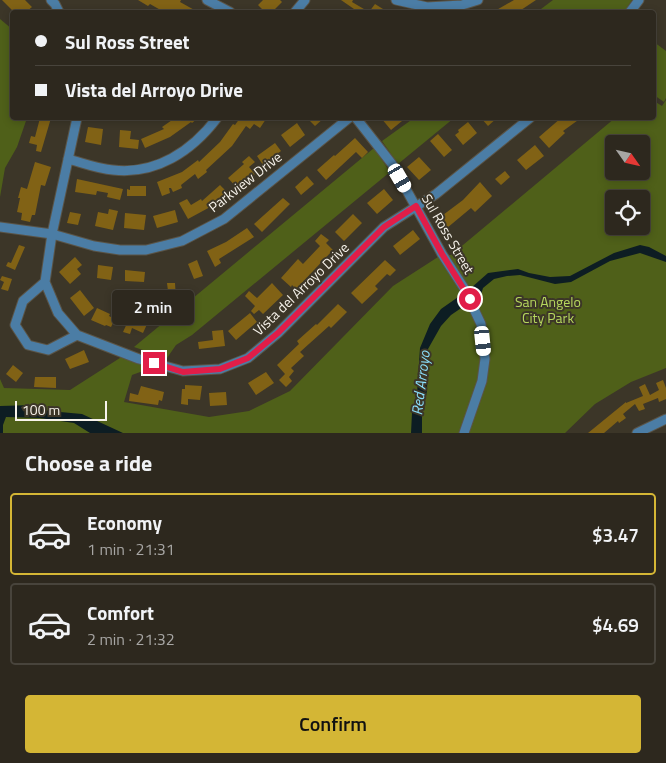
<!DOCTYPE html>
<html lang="en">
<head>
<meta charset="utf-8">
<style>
  body { margin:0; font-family:"Titillium Web",sans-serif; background:#353027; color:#f1f3f6; height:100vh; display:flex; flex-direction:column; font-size:19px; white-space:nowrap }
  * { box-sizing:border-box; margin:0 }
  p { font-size:16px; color:#a7a6a4 }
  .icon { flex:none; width:28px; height:28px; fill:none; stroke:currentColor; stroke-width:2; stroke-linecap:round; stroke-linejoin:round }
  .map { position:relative; height:433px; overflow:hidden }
  .drawer { display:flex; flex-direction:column; background:#2d281e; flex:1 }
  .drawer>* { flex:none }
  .banner { position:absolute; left:10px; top:10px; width:646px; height:110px; border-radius:5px; box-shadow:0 2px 8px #0003,0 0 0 1px #48443c; display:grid; align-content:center; height:110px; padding:0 25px; background:#2d281e }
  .needle { width:32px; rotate:124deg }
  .controls { position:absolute; left:605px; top:135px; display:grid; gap:10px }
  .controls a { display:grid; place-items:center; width:45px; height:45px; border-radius:5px; background:#2d281e; box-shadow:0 2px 8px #0003,0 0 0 1px #48443c; font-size:25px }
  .scale { position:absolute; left:15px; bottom:12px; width:92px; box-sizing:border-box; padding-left:5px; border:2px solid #f7f3eb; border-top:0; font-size:14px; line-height:18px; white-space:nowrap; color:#f7f3eb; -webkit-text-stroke:4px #3c3628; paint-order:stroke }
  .end { position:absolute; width:22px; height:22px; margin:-11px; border:6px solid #e11d48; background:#fff; box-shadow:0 0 0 2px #fff }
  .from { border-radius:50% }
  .bubble { position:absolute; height:35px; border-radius:5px; background:#2d281e; box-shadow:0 2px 8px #0003,0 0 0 1px #48443c; font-size:16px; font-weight:600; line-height:35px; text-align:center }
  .car { position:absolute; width:15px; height:30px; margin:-15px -8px; border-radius:6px; box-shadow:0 0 4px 1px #0007; background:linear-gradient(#fff 24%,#345 0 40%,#fff 0 76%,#345 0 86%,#fff 0) }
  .banner b { display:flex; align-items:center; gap:18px; height:48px; font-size:19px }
  .banner b+b { border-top:1px solid #48443c }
  .banner i { width:12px; height:12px; background:#f1f3f6 }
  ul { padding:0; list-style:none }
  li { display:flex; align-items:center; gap:15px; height:82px; margin:0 10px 8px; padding:0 15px; border:2px solid #48443c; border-radius:5px }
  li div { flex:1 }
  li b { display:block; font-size:19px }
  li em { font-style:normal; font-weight:600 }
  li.on { border-color:#d4b635 }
  li>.icon { width:45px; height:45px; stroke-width:1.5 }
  h2 { padding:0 25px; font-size:22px; line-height:60px }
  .primary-button { display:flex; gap:10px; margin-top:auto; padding:10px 25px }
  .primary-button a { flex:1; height:58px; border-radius:5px; background:#d4b635; color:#111; font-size:20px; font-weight:600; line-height:58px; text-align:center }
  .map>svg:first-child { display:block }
  .green { fill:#4f6019; fill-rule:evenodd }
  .water { fill:#0d1d23 }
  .building { fill:#816215 }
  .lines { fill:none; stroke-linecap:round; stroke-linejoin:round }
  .minor-casing { stroke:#5a5447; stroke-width:11 }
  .minor { stroke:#4b7da5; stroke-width:9 }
  .route { stroke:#e11d48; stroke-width:6 }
  .labels { text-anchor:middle; stroke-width:4; stroke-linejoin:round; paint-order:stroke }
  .street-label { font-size:14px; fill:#f7f3eb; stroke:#3c3628 }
  .park-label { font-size:14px; fill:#b6d75e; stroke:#3c3628 }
  .water-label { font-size:15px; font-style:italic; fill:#8bdffc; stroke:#3c3628 }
</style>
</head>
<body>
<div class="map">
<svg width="666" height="433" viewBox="0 0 666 433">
  <rect width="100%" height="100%" fill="#3c3628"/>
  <path class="green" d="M553 0H632L624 12H537Z
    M0 19 12 29V118H27L17 147 5 168 0 197Z
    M654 42 666 51V98L664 102 654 95Z
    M666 100V368L631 382 595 404 565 433H0V379L4 388 70 390 123 356 154 367 132 375 124 402 209 417 249 411 290 391 393 286 438 257 451 255 615 118H654V101L662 106ZM614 144H641V171H614ZM614 199H641V226H614Z
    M414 118H454L398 164 382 141Z
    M374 148 390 172 192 335 176 345 167 358 134 347Z"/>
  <path class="water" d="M640 245 649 247 666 256V262L640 253 610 261 571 282 555 284 520 275 507 276 494 279 483 288 480 298H476L451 315 441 326 428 349 427 391 422 413V433H411L412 413 417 394 420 348 430 324 441 309 471 288 488 273 518 269 529 273 550 277 570 276 614 253Z
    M34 405 49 411 82 414 123 433H90L74 423 40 418 6 417 3 425V433H0V406Z"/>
  <path class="building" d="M2 0H25L32 7 26 12H14Z
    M138 0H181L180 2 198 12H164L150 4 148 6Z
    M263 0H280L282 2 272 12H265L258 5Z
    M341 0H353L352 2 369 12H352L354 9Z
    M514 0H536L518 12H493Z
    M375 4 383 9 381 12H369Z
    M40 118H51L41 152 36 151 37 145 29 143 31 136 35 137Z
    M175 118H198L192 123 191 122 170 137 145 148 141 139 164 129 162 127Z
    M240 118H264L266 119 260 128 254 124 250 129 246 126 232 146 206 170 207 172 198 179 195 174 181 185 182 188 173 192 171 188H169L170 193 162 196 157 182 182 172 198 160 199 162 220 142 233 124 235 125Z
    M307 118H324L315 126Z
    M381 118H399L402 121 391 130Z
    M481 118H497L488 126Z
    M561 118H581L563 131 565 133 549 148 539 137Z
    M468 122 477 133 463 145 455 135 459 132 458 130Z
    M297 123 305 135 290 147 281 135Z
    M88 127 103 129 101 145 85 142Z
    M120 130 131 131 130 139 139 140 138 149 119 147Z
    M438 134 452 150 444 157 430 141Z
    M355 138 368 152 362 158 356 152 326 180 317 170 334 155 335 156Z
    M275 143 281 151 263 165 257 156Z
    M535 145 544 156 526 170 517 160Z
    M249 156 255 162 249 167 255 174 238 189 228 178 244 164 242 162Z
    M419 157 431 170 419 180 407 167Z
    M35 162 51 167 45 186 41 185 35 215H32L30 222 21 220 22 213 17 212 20 198H18L21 187 27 189Z
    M505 171 510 177 501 185 495 179Z
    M307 176 314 184 301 195 295 187Z
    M77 179 123 189 120 200 107 197 108 193 97 191 96 195 75 192Z
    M480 182 492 196 475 212 471 208 447 228 439 218 463 200Z
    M220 185 229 194 213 208 212 206 188 219 179 203 187 199 191 205 201 199 202 201Z
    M130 186H146V196H127V189L130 190Z
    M384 189 393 200 377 214 367 203Z
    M283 198 290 204 262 232 254 224Z
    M109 209 118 211 113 230 95 226 98 212 108 214Z
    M175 210 178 222 157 228 153 216Z
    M70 212 81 214 78 225 67 223Z
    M125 213 146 215 144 230 124 228Z
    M353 214 362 223 344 241 335 232Z
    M247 228 254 237 219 259 221 263 215 267 207 251 226 242Z
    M413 230 420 239 400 255 393 246Z
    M321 234 329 240 326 243 333 250 296 289 292 285 291 287 281 278 298 259 303 264 320 246 315 241Z
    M19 245 25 247 15 270 6 266 8 262 11 263Z
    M75 257 82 265 77 269 81 274 70 284 59 272Z
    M197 260 203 276 194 279 188 264Z
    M385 260 396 270 390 276 387 274 375 286 378 289 362 304 351 293Z
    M98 265 113 267 111 280 97 278Z
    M125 270 145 272 144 282 125 281Z
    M2 276 12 279 8 291 1 289 4 282 0 280Z
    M167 283H175L176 299H169Z
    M272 283 283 295 263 314 259 310 254 314 251 311 255 306 245 296 249 291 257 298Z
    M80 290 94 308 84 316 70 298Z
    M338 304 347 312 331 328 329 326 300 352 304 356 291 368 294 371 289 377 292 381 286 387 279 380 285 374 277 365 299 344 297 341 316 324 317 325Z
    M97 308 110 314 109 316 115 319 111 327 106 325 105 326 91 320Z
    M250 313 257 322 236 340 228 331Z
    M129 319 139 323 141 319 148 322 143 333 132 328 130 334 123 332Z
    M223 330 225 346 199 349 198 342 213 340 212 331Z
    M84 350 89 362 70 369 65 359Z
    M13 365 23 373 16 382 6 374Z
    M266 372 274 383 256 395 248 383Z
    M35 377H56V388L34 387Z
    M663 380 666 388V399L659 402 658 398 643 404 645 409 639 411 635 404 623 414 626 418 619 423 618 421 604 433H588L626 402V403L643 396 639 387 645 384 650 395 659 390 656 383Z
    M185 385 202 386 200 400 188 399V405L181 404 182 389H185Z
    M141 386 164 392 162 401 159 400 158 405 129 401 130 393 138 395Z
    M226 392 227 405 210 406 209 393Z"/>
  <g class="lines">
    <g class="minor-casing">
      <path id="minor" d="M51 0 55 4 59 12
        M207 0 230 12
        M396 0 427 7 462 5 478 0
        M295 12 305 0
        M630 12 639 0
        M77 118 52 234 45 282 58 313 77 335 139 359 183 371 220 369 248 358 278 333 384 227 436 194 530 118
        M356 118 392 164 442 254 464 288 481 324 485 359 482 381 464 433
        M68 159C83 163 98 169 113 170 156 175 192 151 217 118
        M0 227 52 234 94 246 120 250H146L182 241 224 219 349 118
        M45 282 23 301 15 325 28 345 48 350 77 335
        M637 433 666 419"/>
    </g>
    <use href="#minor" class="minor"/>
  </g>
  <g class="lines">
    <path class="route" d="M154 363 183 372 220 369 248 358 278 333 384 227 416 206 442 254 470 299"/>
  </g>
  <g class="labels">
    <g class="street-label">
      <text transform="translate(245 182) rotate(-38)" y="5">Parkview Drive</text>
      <text transform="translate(448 234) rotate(60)" y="5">Sul Ross Street</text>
      <text transform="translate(301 289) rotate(-44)" y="5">Vista del Arroyo Drive</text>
    </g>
    <g class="park-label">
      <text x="548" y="307">San Angelo<tspan x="548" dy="16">City Park</tspan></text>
    </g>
    <g class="water-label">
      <text transform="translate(421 383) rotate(-83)" y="5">Red Arroyo</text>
    </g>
  </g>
</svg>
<div class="controls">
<a><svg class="needle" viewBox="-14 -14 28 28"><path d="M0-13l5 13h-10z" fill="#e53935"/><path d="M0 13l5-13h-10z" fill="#a7a6a4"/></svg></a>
<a><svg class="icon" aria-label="locate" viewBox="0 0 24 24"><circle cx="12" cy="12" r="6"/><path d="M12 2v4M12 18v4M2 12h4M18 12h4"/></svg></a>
</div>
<div class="scale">100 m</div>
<i class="end from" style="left:470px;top:299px"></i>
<i class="end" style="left:154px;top:363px"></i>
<div class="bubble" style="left:112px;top:290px;width:82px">2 min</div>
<i class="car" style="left:400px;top:178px;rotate:150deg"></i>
<i class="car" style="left:483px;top:341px;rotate:174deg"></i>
<div class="banner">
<b><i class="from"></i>Sul Ross Street</b>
<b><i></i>Vista del Arroyo Drive</b>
</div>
</div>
<section class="drawer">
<h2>Choose a ride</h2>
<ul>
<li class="on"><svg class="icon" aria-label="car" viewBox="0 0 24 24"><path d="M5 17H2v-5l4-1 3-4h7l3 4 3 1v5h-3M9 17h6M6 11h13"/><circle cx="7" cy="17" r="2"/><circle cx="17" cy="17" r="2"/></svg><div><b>Economy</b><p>1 min · 21:31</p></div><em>$3.47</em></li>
<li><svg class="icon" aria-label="car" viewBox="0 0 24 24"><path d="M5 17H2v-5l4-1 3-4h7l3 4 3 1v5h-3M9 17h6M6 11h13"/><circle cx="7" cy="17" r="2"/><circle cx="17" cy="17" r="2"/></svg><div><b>Comfort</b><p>2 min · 21:32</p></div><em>$4.69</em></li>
</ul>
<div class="primary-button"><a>Confirm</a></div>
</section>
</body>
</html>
